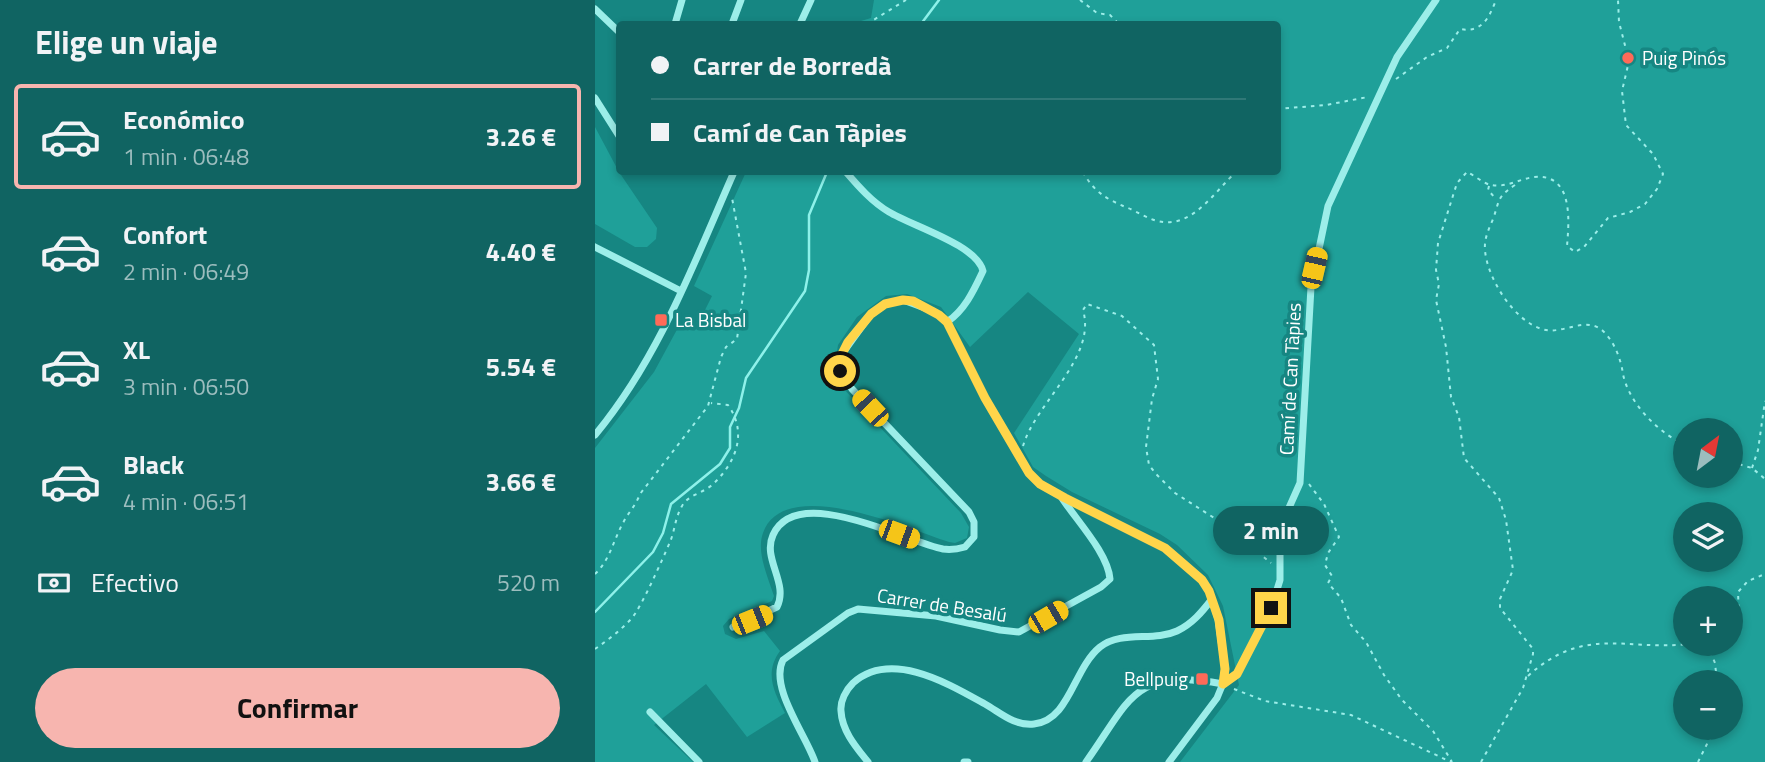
<!DOCTYPE html>
<html lang="es">
<head>
<meta charset="utf-8">
<style>
  body { margin:0; font-family:"Titillium Web",sans-serif; background:#196a68; color:#f1f3f6; height:100vh; display:flex; flex-direction:column; font-size:26px; white-space:nowrap }
  * { box-sizing:border-box; margin:0 }
  p { font-size:23px; color:#9cbdbe }
  .icon { flex:none; width:38px; height:38px; fill:none; stroke:currentColor; stroke-width:2; stroke-linecap:round; stroke-linejoin:round }
  .map { position:relative; flex:1; overflow:hidden }
  .sheet { display:flex; flex-direction:column; background:#106462; width:595px }
  .sheet>* { flex:none }
  .banner { position:absolute; left:21px; top:21px; width:665px; height:154px; border-radius:7px; box-shadow:0 4px 10px #0003; display:grid; align-content:center; height:154px; padding:0 35px; background:#106462 }
  .needle { width:46px; rotate:32deg }
  .fabs { position:absolute; left:1078px; top:418px; display:grid; gap:14px }
  .fabs a { display:grid; place-items:center; width:70px; height:70px; border-radius:50%; background:#106462; box-shadow:0 4px 10px #0003; font-size:35px }
  .end { position:absolute; width:32px; height:32px; margin:-16px; border:9px solid #ffd54a; background:#111; box-shadow:0 0 0 4px #111 }
  .from { border-radius:50% }
  .bubble { position:absolute; height:49px; border-radius:24px; background:#106462; box-shadow:0 4px 10px #0003; font-size:23px; font-weight:700; line-height:49px; text-align:center }
  .car { position:absolute; width:21px; height:42px; margin:-21px -10px; border-radius:9px; box-shadow:0 0 5px 2px #0007; background:linear-gradient(#f5c518 24%,#345 0 40%,#f5c518 0 76%,#345 0 86%,#f5c518 0) }
  .banner b { display:flex; align-items:center; gap:24px; height:66px; font-size:26px }
  .banner b+b { border-top:2px solid #307877 }
  .banner i { width:18px; height:18px; background:#f1f3f6 }
  ul { padding:0; list-style:none }
  li { display:flex; align-items:center; gap:21px; height:105px; margin:0 14px 10px; padding:0 21px; border:4px solid transparent; border-radius:7px }
  li div { flex:1 }
  li b { display:block; font-size:26px }
  li em { font-style:normal; font-weight:700 }
  li.on { border-color:#f7b5af }
  li>.icon { width:63px; height:63px; stroke-width:1.5 }
  h2 { padding:0 35px; font-size:32px; line-height:84px }
  .pay { display:flex; align-items:center; gap:18px; height:77px; padding:0 35px; font-size:26px }
  .pay p { margin-inline-start:auto }
  .action { display:flex; gap:14px; margin-top:auto; padding:14px 35px }
  .action a { flex:1; height:80px; border-radius:42px; background:#f7b5af; color:#111; font-size:28px; font-weight:700; line-height:80px; text-align:center }
  main { display:flex; flex:1; min-height:0 }
  .map>svg:first-child { display:block }
  .green { fill:#1fa099; fill-rule:evenodd }
  .lines { fill:none; stroke-linecap:round; stroke-linejoin:round }
  .stream { stroke:#8ef1ea; stroke-width:2.5 }
  .path { stroke:#9ceee9; stroke-width:2; stroke-dasharray:3.5 5; stroke-linecap:butt }
  .street { stroke:#9ceee9; stroke-width:7 }
  .route { stroke:#ffd54a; stroke-width:9 }
  .poi-dot { fill:#ff6a58; stroke:#168682; stroke-width:2.5 }
  .labels { text-anchor:middle; stroke-width:7; stroke-linejoin:round; paint-order:stroke }
  .poi-label { font-size:19px; fill:#fff; stroke:#168682; text-anchor:start }
  .street-label { font-size:19px; fill:#fff; stroke:#168682 }
</style>
</head>
<body>
<main>
<section class="sheet">
<h2>Elige un viaje</h2>
<ul>
<li class="on"><svg class="icon" aria-label="car" viewBox="0 0 24 24"><path d="M5 17H2v-5l4-1 3-4h7l3 4 3 1v5h-3M9 17h6M6 11h13"/><circle cx="7" cy="17" r="2"/><circle cx="17" cy="17" r="2"/></svg><div><b>Económico</b><p>1 min · 06:48</p></div><em>3.26 €</em></li>
<li><svg class="icon" aria-label="car" viewBox="0 0 24 24"><path d="M5 17H2v-5l4-1 3-4h7l3 4 3 1v5h-3M9 17h6M6 11h13"/><circle cx="7" cy="17" r="2"/><circle cx="17" cy="17" r="2"/></svg><div><b>Confort</b><p>2 min · 06:49</p></div><em>4.40 €</em></li>
<li><svg class="icon" aria-label="car" viewBox="0 0 24 24"><path d="M5 17H2v-5l4-1 3-4h7l3 4 3 1v5h-3M9 17h6M6 11h13"/><circle cx="7" cy="17" r="2"/><circle cx="17" cy="17" r="2"/></svg><div><b>XL</b><p>3 min · 06:50</p></div><em>5.54 €</em></li>
<li><svg class="icon" aria-label="car" viewBox="0 0 24 24"><path d="M5 17H2v-5l4-1 3-4h7l3 4 3 1v5h-3M9 17h6M6 11h13"/><circle cx="7" cy="17" r="2"/><circle cx="17" cy="17" r="2"/></svg><div><b>Black</b><p>4 min · 06:51</p></div><em>3.66 €</em></li>
</ul>
<div class="pay"><svg class="icon" aria-label="cash" viewBox="0 0 24 24"><path d="M3 7h18v10H3z"/><circle cx="12" cy="12" r="2"/></svg>Efectivo<p>520 m</p></div>
<div class="action"><a>Confirmar</a></div>
</section>
<div class="map">
<svg width="1170" height="762" viewBox="0 0 1170 762">
  <rect width="100%" height="100%" fill="#168682"/>
  <path class="green" d="M279 0H1170V762H585L644 685 628 606 613 575 582 545 565 534 477 492 451 476 438 467 419 433 484 334 433 292 375 347 346 307 312 294 291 296 262 317 243 345 239 371 246 386 366 513 374 527 372 538 360 543 354 542C316 530 189 473 168 533 161 552 173 577 179 596L177 601 134 619 128 626 130 634 141 639 169 631 185 651C169 673 179 692 190 713L152 737 111 684 59 725 98 762H0V448L59 372 85 324 101 328 117 296 99 286 151 172H682V24H256L276 18ZM1090 430H1136V476H1090ZM1090 514H1136V560H1090ZM1090 598H1136V644H1090ZM1090 682H1136V728H1090Z
    M0 127 24 172 62 228 61 239 52 247H40L0 224Z"/>
  <g class="lines">
    <path class="stream" d="M326 24 344 0
      M0 612 58 552 68 533 76 504 125 464 135 448V427L144 408 151 378 210 291 214 270V215L232 172"/>
    <path class="path" d="M485 0 502 13 515 15 524 24
      M272 24 311 0
      M801 79 832 57 852 48 865 29C887 33 894 18 901 0
      M682 109 731 105 773 97
      M488 172C499 192 511 199 533 208 543 212 556 221 568 222 599 226 621 190 641 172
      M920 185C901 198 905 200 898 219 894 229 889 238 890 250 892 278 919 321 947 329 968 336 991 314 1009 332 1020 343 1026 360 1028 374 1034 404 1064 433 1090 445
      M894 186 893 190 901 199
      M428 446C441 402 502 358 488 310L492 304 527 316 559 345 563 379 557 399 551 447 554 465 561 474 580 493 624 521 676 563
      M1136 462 1157 468 1170 479
      M1157 468 1163 450 1170 401
      M714 484 729 504 744 537 733 553 730 565 737 576 733 583 746 598 756 625 771 642 789 675 807 700 838 731 857 762
      M0 574C15 560 18 541 28 523 33 513 41 505 45 494L113 406 126 357 131 347 142 339 151 273 137 198
      M1136 629 1142 627 1144 619 1143 592 1153 581 1170 574
      M1112 644 1120 663 1122 682
      M0 649C13 640 26 630 37 618 47 606 68 558 75 542 80 530 80 518 87 506 93 495 108 493 117 485 141 463 153 433 133 405L116 403
      M933 676C989 625 1030 651 1094 644
      M639 689 670 701 756 715 856 762
      M886 762 928 688 938 654V649L905 608V599L918 570 911 520 904 498 869 458 864 417 856 397 851 347 841 300 844 284 841 270 843 243 862 183 872 172C879 175 889 184 896 185 911 188 924 179 939 177 979 173 974 222 972 246L980 252 989 247 1013 218 1035 212 1050 204 1062 189 1068 174 1058 154 1031 125 1027 91 1034 61 1024 22 1023 0
      M1103 762 1120 728"/>
    <path class="street" d="M0 9 24 32
      M80 24 87 0
      M137 24 146 0
      M205 24 216 0
      M0 98 24 136
      M251 172C264 187 277 202 294 212 317 226 382 245 388 271 379 290 370 310 352 322
      M0 247 86 291
      M0 435C64 358 99 263 139 172
      M138 627 182 607C194 583 167 559 178 535 202 482 311 542 348 549 355 550 363 549 370 547L379 537V522L374 512 257 389 245 371 247 354 276 314 290 304 308 300 338 311 352 322 390 398 434 473 445 484 470 498 570 548 607 580 614 591 623 619 630 669 629 681 622 698 574 762
      M629 684 642 674 676 609 685 580V528L705 483 716 287 733 206 802 57 841 0
      M55 712 104 762
      M220 762C211 735 174 687 188 660L253 613 263 609 341 616 405 630 424 632 506 587 515 579C513 553 481 520 467 498
      M273 762C261 747 247 731 246 711 245 701 251 690 258 683 296 649 354 684 390 704 406 713 419 726 439 724 475 720 478 669 505 647 527 630 558 642 582 631 597 624 607 612 617 599
      M369 762H373
      M491 762C536 699 537 668 628 684"/>
  </g>
  <g class="lines">
    <path class="route" d="M245 371 247 354 253 342 276 314 290 304 308 300 318 301 344 315 352 322 390 398 434 473 445 484 470 498 570 548 607 580 614 591 624 620 630 669 628 684 642 674 676 608"/>
  </g>
  <g class="poi-dot">
    <circle cx="1033" cy="58" r="7"/>
    <rect x="59" y="313" width="14" height="14" rx="3.5"/>
    <rect x="600" y="672" width="14" height="14" rx="3.5"/>
  </g>
  <g class="labels">
    <g class="poi-label">
      <text x="1047" y="65">Puig Pinós</text>
      <text x="80" y="327">La Bisbal</text>
      <text x="593" y="686" text-anchor="end">Bellpuig</text>
    </g>
    <g class="street-label">
      <text transform="translate(695 379) rotate(-87)" y="7">Camí de Can Tàpies</text>
      <text transform="translate(347 605) rotate(9)" y="7">Carrer de Besalú</text>
    </g>
  </g>
</svg>
<div class="fabs">
<a><svg class="needle" viewBox="-14 -14 28 28"><path d="M0-13l5 13h-10z" fill="#e53935"/><path d="M0 13l5-13h-10z" fill="#9cbdbe"/></svg></a>
<a><svg class="icon" aria-label="layers" viewBox="0 0 24 24"><path d="M12 4l9 5-9 5-9-5zM3 14l9 5 9-5"/></svg></a>
<a>+</a>
<a>−</a>
</div>
<i class="end from" style="left:245px;top:371px"></i>
<i class="end" style="left:676px;top:608px"></i>
<div class="bubble" style="left:618px;top:506px;width:116px">2 min</div>
<i class="car" style="left:719px;top:268px;rotate:13deg"></i>
<i class="car" style="left:275px;top:408px;rotate:317deg"></i>
<i class="car" style="left:304px;top:534px;rotate:110deg"></i>
<i class="car" style="left:453px;top:617px;rotate:60deg"></i>
<i class="car" style="left:157px;top:620px;rotate:68deg"></i>
<div class="banner">
<b><i class="from"></i>Carrer de Borredà</b>
<b><i></i>Camí de Can Tàpies</b>
</div>
</div>
</main>
</body>
</html>
